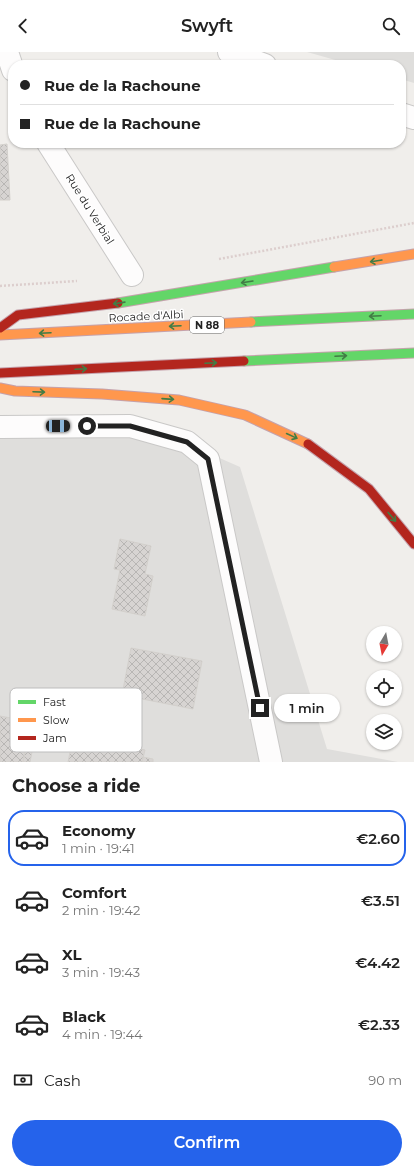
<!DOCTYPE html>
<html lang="en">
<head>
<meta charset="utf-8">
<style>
  body { margin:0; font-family:Montserrat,sans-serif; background:#f2f2f2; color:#222; height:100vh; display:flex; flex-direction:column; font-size:15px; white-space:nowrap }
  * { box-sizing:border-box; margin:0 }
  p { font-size:13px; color:#767676 }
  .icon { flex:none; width:22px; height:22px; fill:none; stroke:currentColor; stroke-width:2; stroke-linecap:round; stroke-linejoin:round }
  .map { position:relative; height:710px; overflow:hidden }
  .drawer { display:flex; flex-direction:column; background:#fff; flex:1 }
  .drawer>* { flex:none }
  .top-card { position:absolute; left:8px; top:8px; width:398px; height:88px; border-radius:16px; box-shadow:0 1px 3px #0004; display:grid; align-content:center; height:88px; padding:0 12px; background:#fff }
  .needle { width:26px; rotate:190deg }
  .buttons { position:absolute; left:366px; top:574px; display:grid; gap:8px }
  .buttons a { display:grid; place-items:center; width:36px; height:36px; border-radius:50%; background:#fff; box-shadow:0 1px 3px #0004; font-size:20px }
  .end { position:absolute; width:18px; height:18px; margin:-9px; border:5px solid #222; background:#fff; box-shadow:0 0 0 2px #fff }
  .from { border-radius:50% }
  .bubble { position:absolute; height:28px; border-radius:14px; background:#fff; box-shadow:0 1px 3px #0004; font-size:13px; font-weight:600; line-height:28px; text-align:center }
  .car { position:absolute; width:12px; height:24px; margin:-12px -6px; border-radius:5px; box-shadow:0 0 3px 1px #0007; background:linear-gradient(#222 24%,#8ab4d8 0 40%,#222 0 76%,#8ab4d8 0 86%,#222 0) }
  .top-card b { display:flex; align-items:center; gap:14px; height:38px; font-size:15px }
  .top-card b+b { border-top:1px solid #e0e0e0 }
  .top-card i { width:10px; height:10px; background:#222 }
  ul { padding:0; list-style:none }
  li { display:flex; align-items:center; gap:12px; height:56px; margin:0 8px 6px; padding:0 4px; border:2px solid transparent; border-radius:16px }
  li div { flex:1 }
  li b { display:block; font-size:15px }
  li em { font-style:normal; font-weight:600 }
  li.on { border-color:#2563eb }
  li>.icon { width:36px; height:36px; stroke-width:1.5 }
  h2 { padding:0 12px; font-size:18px; line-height:48px }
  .pay { display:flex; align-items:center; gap:10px; height:44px; padding:0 12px; font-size:15px }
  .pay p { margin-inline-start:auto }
  .cta { display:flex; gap:8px; margin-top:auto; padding:8px 12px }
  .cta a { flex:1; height:46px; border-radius:24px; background:#2563eb; color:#fff; font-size:16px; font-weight:600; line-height:46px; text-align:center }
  header { display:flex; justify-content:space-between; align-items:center; height:52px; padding:0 12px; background:#fff; font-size:18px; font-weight:600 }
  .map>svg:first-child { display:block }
  .residential { fill:#dfdedc }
  .building { fill:url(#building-cross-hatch); stroke:#d3d0cc }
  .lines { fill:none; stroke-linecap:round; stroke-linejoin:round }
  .street-casing { stroke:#c9c8c7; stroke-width:24 }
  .fast-casing { stroke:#c5a2ac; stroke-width:11 }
  .slow-casing { stroke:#c5a2ac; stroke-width:11 }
  .jam-casing { stroke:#c5a2ac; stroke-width:11 }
  .path { stroke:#dccecd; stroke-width:2.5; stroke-dasharray:2 2; stroke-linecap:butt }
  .street { stroke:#fdfcfc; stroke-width:22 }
  .fast { stroke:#63d668; stroke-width:9 }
  .slow { stroke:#ff974d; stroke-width:9 }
  .jam { stroke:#b3261e; stroke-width:9 }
  .oneway { stroke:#427c45 }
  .route { stroke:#222; stroke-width:5 }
  .labels { text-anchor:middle; stroke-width:3; stroke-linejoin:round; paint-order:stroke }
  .shield { fill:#fff; stroke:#646464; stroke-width:1 }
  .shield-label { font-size:10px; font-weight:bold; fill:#222 }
  .street-label { font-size:11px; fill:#222; stroke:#fff }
  .key { fill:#fff; stroke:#bdbdbd; stroke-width:1 }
  .key-label { font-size:11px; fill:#222 }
</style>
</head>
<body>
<header><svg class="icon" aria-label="back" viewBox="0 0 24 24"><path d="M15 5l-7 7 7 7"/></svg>Swyft<svg class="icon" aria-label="search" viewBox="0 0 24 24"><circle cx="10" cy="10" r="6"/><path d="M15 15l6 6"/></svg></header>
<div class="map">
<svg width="414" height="710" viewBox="0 0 414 710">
  <defs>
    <pattern id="building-cross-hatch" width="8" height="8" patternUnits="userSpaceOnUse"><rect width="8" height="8" fill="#d7d4d2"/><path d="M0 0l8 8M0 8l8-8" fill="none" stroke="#b8b6b4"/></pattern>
  </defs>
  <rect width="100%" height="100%" fill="#f0eeeb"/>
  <path class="residential" d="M307 0H414V31L401 27V13H353Z
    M131 367 240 415 327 697 398 710H0V370Z"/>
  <path class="building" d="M7 92 10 148H0V93Z
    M120 487 151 494 145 522 153 524 145 564 112 557 120 518 114 517Z
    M131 596 202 609 193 657 122 643Z
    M0 664 27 669 22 693 26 694 23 710H0Z
    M73 686 119 695V691L145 698 142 710H68Z
    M26 694 33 695 30 710H23Z
    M143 705 153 707V710H142Z"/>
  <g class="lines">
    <g class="street-casing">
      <path id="street" d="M7 0 13 18
        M229 0 265 13
        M401 62 414 66
        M48 91 132 223
        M0 375 130 374 187 390 208 407 271 710"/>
    </g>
    <g class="fast-casing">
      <path id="fast" d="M118 251 334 215
        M251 270 414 262
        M244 309 414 301"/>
    </g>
    <g class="slow-casing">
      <path id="slow" d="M334 215 414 202
        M0 283 251 270
        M0 336 15 339 102 342 179 348 245 363 308 392"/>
    </g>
    <g class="jam-casing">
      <path id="jam" d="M0 276 18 263 118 251
        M0 321 244 309
        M308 392 369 437 414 492"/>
    </g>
    <path class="path" d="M219 207 414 171
      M0 234 77 229"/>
    <use href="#street" class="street"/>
    <use href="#fast" class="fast"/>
    <use href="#slow" class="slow"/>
    <use href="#jam" class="jam"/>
  </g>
  <defs><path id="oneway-shaft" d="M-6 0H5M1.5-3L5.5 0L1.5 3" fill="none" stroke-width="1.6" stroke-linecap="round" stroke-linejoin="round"/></defs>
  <g class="oneway">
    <use href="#oneway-shaft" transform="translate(376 209) rotate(171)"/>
    <use href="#oneway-shaft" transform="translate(247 230) rotate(171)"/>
    <use href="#oneway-shaft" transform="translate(119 251) rotate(172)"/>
    <use href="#oneway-shaft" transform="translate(375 264) rotate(177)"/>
    <use href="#oneway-shaft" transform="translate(175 274) rotate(177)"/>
    <use href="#oneway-shaft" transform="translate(45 281) rotate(177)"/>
    <use href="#oneway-shaft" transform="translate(341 304) rotate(-3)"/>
    <use href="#oneway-shaft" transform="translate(211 311) rotate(-3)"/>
    <use href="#oneway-shaft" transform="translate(81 317) rotate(-3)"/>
    <use href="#oneway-shaft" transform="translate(39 340) rotate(2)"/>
    <use href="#oneway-shaft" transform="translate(168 347) rotate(4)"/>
    <use href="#oneway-shaft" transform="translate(292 384) rotate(25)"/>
    <use href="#oneway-shaft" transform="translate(392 465) rotate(50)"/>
  </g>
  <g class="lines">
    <path class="route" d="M87 374H130L187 390 208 407 260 656"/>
  </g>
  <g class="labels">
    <rect class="shield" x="190" y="265" width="34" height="16" rx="3"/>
    <g class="shield-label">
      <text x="207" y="277">N 88</text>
    </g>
    <g class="street-label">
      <text transform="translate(90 157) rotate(58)" y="4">Rue du Verbial</text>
      <text transform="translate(146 264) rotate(-3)" y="4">Rocade d'Albi</text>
    </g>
  </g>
  <rect x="10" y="636" width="132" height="64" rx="6" class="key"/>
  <rect x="18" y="648" width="18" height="4" fill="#63d668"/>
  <rect x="18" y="666" width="18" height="4" fill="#ff974d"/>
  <rect x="18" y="684" width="18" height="4" fill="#b3261e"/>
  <g class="key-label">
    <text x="43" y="654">Fast</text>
    <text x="43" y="672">Slow</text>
    <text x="43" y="690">Jam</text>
  </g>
</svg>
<div class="buttons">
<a><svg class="needle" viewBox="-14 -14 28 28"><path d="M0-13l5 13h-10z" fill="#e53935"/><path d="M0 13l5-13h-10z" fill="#767676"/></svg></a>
<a><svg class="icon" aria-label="locate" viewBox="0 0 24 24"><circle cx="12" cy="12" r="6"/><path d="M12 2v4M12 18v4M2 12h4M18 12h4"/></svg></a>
<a><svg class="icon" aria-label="layers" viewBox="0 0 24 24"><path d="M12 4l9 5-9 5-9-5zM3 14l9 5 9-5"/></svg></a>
</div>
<i class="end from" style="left:87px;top:374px"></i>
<i class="end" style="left:260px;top:656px"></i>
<div class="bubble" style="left:274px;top:642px;width:66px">1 min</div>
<i class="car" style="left:58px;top:374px;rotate:90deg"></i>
<div class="top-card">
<b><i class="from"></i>Rue de la Rachoune</b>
<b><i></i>Rue de la Rachoune</b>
</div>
</div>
<section class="drawer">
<h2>Choose a ride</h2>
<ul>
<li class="on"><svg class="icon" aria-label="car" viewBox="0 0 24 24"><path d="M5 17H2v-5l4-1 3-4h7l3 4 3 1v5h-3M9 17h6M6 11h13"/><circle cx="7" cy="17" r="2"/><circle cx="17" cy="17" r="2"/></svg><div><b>Economy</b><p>1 min · 19:41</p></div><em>€2.60</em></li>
<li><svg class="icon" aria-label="car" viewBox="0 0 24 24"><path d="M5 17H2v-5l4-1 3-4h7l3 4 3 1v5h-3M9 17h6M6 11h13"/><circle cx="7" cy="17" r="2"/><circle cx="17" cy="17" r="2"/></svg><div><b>Comfort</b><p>2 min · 19:42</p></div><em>€3.51</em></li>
<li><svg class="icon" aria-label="car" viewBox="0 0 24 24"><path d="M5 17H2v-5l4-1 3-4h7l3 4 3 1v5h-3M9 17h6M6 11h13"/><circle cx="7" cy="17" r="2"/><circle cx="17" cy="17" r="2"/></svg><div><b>XL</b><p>3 min · 19:43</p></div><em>€4.42</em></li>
<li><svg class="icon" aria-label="car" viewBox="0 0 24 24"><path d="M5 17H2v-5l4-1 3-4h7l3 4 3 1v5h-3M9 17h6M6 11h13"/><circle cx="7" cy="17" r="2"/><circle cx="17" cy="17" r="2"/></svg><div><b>Black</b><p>4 min · 19:44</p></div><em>€2.33</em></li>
</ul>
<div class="pay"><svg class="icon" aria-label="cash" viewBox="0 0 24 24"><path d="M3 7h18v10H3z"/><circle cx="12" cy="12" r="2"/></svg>Cash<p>90 m</p></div>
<div class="cta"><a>Confirm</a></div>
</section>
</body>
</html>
